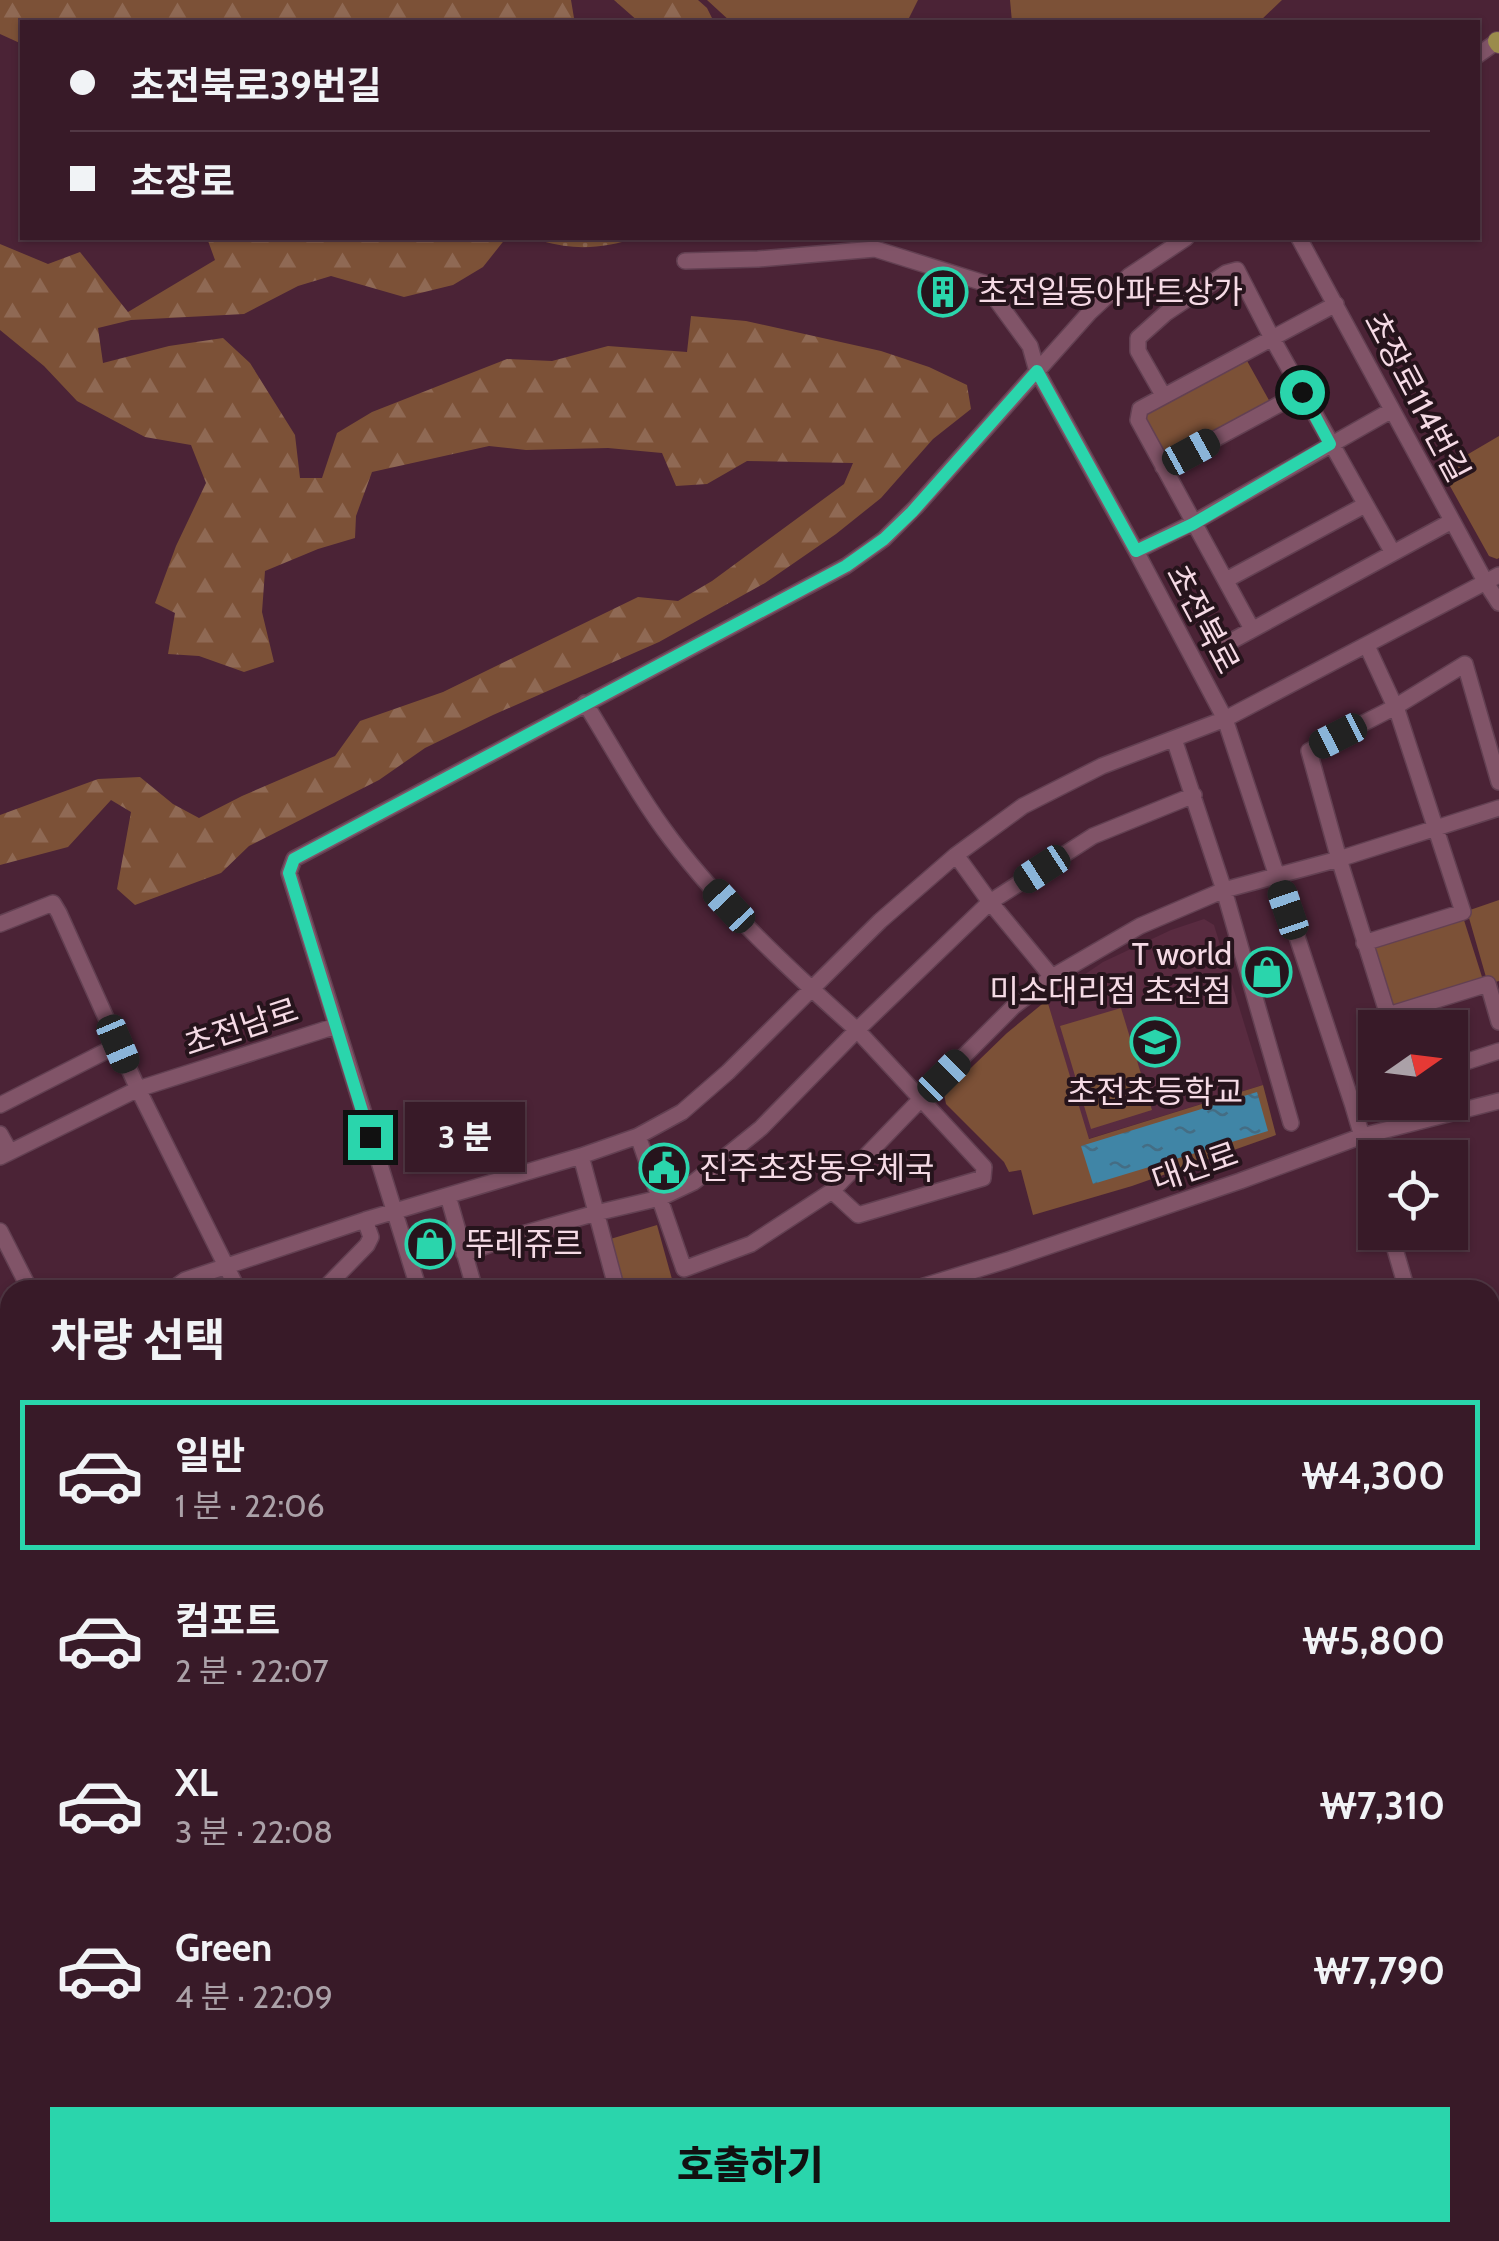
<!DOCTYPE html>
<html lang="ko">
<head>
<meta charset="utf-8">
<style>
  body { margin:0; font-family:Cabin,"Noto Sans KR",sans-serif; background:#432734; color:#f1f3f6; height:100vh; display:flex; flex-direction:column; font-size:38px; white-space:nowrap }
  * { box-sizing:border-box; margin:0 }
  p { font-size:32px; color:#aba1a8 }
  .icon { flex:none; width:55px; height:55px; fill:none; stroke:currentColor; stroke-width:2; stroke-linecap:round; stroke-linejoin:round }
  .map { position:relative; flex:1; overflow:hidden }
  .panel { position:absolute; left:0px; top:1280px; width:1500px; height:962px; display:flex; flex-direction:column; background:#381a28; border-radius:30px 30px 0 0; box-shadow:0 2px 8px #0004,0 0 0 2px #523845 }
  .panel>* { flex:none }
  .banner { position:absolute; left:20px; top:20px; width:1460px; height:220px; border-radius:0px; box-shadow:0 2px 8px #0004,0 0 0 2px #523845; display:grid; align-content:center; height:220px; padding:0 50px; background:#381a28 }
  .needle { width:65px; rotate:76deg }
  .fabs { position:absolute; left:1358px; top:1010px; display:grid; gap:20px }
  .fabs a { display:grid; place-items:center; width:110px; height:110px; border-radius:0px; background:#381a28; box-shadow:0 2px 8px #0004,0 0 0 2px #523845; font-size:50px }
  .end { position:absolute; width:45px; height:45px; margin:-22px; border:12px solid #2ad5ac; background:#111; box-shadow:0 0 0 5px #111 }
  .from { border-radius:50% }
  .bubble { position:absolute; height:70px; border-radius:0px; background:#381a28; box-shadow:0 2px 8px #0004,0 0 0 2px #523845; font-size:32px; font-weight:800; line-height:70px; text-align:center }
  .car { position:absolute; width:30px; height:60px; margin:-30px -15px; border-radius:12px; box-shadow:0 0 8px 2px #0007; background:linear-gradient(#222 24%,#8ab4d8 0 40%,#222 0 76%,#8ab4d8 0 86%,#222 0) }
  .banner b { display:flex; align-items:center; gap:35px; height:95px; font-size:38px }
  .banner b+b { border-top:2px solid #523845 }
  .banner i { width:25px; height:25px; background:#f1f3f6 }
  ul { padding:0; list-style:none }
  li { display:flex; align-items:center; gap:30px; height:150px; margin:0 20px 15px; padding:0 30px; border:5px solid transparent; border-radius:0px }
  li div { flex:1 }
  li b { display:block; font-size:38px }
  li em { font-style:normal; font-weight:800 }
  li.selected { border-color:#2ad5ac }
  li>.icon { width:90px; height:90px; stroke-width:1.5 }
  h2 { padding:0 50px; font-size:45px; line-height:120px }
  .action { display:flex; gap:20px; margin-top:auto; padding:20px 50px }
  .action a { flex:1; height:115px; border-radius:0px; background:#2ad5ac; color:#111; font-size:40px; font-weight:800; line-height:115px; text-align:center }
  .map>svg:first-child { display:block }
  .built { fill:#592b40 }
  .green { fill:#7c5137 }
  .forest { fill:url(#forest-firs) }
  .garden { fill:url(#garden-dots) }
  .water { fill:url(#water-ripples) }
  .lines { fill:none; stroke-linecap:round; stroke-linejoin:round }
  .stream { stroke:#4085a6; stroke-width:4 }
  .minor-casing { stroke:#634052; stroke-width:18 }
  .major-casing { stroke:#634052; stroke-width:20 }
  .minor { stroke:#815468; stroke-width:15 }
  .major { stroke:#9a8b4c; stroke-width:18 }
  .route { stroke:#2ad5ac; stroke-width:12 }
  .labels { text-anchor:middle; stroke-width:8; stroke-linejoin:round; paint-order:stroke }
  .poi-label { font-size:32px; fill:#f5dae5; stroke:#26141c; text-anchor:start }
  .street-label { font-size:32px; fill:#f5dae5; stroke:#26141c }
</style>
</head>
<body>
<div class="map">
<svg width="1499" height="2241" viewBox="0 0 1499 2241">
  <defs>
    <pattern id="forest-firs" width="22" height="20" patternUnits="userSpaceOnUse" patternTransform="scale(2.5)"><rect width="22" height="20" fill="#7c5137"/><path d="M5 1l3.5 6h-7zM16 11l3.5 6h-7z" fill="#8f6954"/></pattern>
    <pattern id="garden-dots" width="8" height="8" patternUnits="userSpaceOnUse" patternTransform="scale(2.5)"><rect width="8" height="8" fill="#7c5137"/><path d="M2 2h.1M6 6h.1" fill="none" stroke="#8f6954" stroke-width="1.8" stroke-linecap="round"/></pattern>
    <pattern id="water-ripples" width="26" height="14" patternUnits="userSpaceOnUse" patternTransform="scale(2.5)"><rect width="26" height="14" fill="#4085a6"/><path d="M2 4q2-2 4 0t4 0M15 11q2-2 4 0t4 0" fill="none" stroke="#446d84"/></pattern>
  </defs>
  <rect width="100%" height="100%" fill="#4b2336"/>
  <path class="built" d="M1204 919 1214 925 1263 1085 1088 1139 1047 1000 1103 962 1171 930Z"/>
  <path class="green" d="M707 0H918L907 22H731Z
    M1010 0H1282L1259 22H1012Z
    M1246 359 1270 402 1171 453H1165L1145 418 1146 412Z
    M1499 436V558L1497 559 1489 556 1441 470Z
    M1499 900V981L1488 984 1467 911Z
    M1463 917 1483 980 1391 1007 1371 946Z
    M1047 1000 1089 1139 1263 1085 1276 1135 1132 1186 1033 1215 1021 1170 1009 1172 1004 1162 946 1104 944 1094 1007 1033Z
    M1121 1008 1152 1110 1091 1129 1060 1026Z
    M657 1225 675 1290H620L607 1240Z"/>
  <path class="forest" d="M0 0H571L574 18 568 22H22V44L0 34Z
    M614 0H698L707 8 714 22H639Z
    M207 238H506L483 267 453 285 404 297 331 276 298 286 244 314 131 320 98 328 103 363 169 346 223 338 250 363 295 435 300 478H322L337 433 372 412 507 359 552 361 608 346 687 352 691 316 746 321 881 351 929 367 967 385 971 409 933 439 881 498 836 534 765 583 659 642 493 715 425 748 379 780 249 846 221 873 135 905 117 889 131 812 111 800 68 847 0 865V815L98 779 140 777 173 804 199 818 242 796 335 756 360 721 443 692 638 597 678 601 712 581 844 484 853 463 747 461 707 484 676 486 662 453 608 448 526 450 489 446 372 472 356 516 355 538 318 549 265 571 262 612 274 662 244 672 199 656 168 654 175 613 155 603 176 546 206 483 191 445 145 437 77 401 44 366 0 330V244L48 264 80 252 128 312 215 260Z"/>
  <path class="garden" d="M543 238H637C603 248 577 251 542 241Z"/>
  <path class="water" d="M1257 1092 1268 1131 1093 1184 1081 1146Z"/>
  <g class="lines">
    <path class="stream" d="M1490 1329 1499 1332"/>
    <g class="minor-casing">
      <path id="minor" d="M1478 55 1499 40
        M1299 238 1486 583 1499 603
        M685 261 758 259 875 249 984 283 1030 346 1037 371 1136 551 1225 719 1353 1106 1375 1180
        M1163 395 1138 351V338L1166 313 1226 273 1237 270 1272 338 1393 553
        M1163 467 1302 392
        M1136 551 1193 523 1392 410
        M1226 580 1365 505
        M1252 629 1138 420 1140 409 1336 304
        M1226 644 1452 521
        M585 703C613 748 639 797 671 839 724 909 791 971 857 1030L990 902 956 855
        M1174 739 1224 890 1291 1123
        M0 924 53 903 59 913 138 1089 238 1290
        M1364 943 1463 912 1398 713 1367 646
        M1052 977 990 902 1093 836 1194 795
        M1388 1015 1488 984 1499 1022
        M1392 1028 1339 859 1309 751 1395 707 1465 664 1499 782
        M1450 1067 1499 1051
        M921 1099 984 1167 983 1178 858 1215 832 1191Z
        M0 1105 118 1045
        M0 1134 10 1152
        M638 1136 684 1269 751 1244 832 1191
        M581 1156 617 1290
        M0 1157 138 1089 336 1026
        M448 1196 475 1290
        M0 1231 30 1290
        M1390 1232 1407 1290
        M464 1254 508 1238 596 1213 660 1198 694 1182 761 1128 857 1030 921 1099 1014 1006 1052 977 1140 926 1224 890 1339 859 1499 808
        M171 1290 185 1280 365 1220 581 1156 638 1136 682 1112 728 1072 880 921 956 855 1023 806 1102 766 1225 719 1499 575
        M323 1290 367 1245 371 1237 365 1220
        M419 1290 289 873 294 859 846 566 884 539 916 507 1089 313 1129 276 1186 238
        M911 1290 1008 1260 1240 1181 1362 1136 1499 1101
        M0 1407 10 1400
        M1490 1553 1499 1581
        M0 1575 10 1572
        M0 2053 10 2050
        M269 2232 271 2241
        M627 2232 630 2241"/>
    </g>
    <g class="major-casing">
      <path id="major" d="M1497 41 1499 44"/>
    </g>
    <use href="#minor" class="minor"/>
    <use href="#major" class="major"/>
  </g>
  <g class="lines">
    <path class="route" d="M370 1137 289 873 294 859 846 566 884 539 912 512 1037 371 1136 551 1193 524 1330 444 1302 392"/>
  </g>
  <defs>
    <g id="building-ring" transform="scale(2.5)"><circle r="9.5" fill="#26141c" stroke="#2ad5ac" stroke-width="1.5"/><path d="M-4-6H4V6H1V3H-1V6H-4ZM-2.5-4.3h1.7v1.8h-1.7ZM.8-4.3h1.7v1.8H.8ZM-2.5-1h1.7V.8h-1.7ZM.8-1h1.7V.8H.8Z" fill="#2ad5ac"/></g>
    <g id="shop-ring" transform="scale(2.5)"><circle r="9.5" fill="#26141c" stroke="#2ad5ac" stroke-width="1.5"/><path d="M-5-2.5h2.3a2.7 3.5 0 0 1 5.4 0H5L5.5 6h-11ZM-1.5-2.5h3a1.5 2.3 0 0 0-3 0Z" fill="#2ad5ac"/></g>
    <g id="school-ring" transform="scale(2.5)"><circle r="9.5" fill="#26141c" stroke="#2ad5ac" stroke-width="1.5"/><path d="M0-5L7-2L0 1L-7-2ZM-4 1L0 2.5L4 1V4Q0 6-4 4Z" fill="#2ad5ac"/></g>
    <g id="civic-ring" transform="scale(2.5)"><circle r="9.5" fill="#26141c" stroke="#2ad5ac" stroke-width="1.5"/><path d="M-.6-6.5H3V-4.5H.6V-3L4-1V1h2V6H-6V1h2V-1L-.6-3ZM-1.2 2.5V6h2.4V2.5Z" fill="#2ad5ac"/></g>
  </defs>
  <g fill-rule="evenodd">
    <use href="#building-ring" x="943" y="292"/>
    <use href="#shop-ring" x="1267" y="972"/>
    <use href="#school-ring" x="1155" y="1042"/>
    <use href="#civic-ring" x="664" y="1168"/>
    <use href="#shop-ring" x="430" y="1244"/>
  </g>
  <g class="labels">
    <g class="poi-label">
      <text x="978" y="303">초전일동아파트상가</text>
      <text x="1232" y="965" text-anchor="end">T world<tspan x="1232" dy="37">미소대리점 초전점</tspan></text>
      <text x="1155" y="1103" text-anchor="middle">초전초등학교</text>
      <text x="699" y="1179">진주초장동우체국</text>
      <text x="465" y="1255">뚜레쥬르</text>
    </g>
    <g class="street-label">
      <text transform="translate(1417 397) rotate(62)" y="11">초장로114번길</text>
      <text transform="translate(1203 619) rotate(62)" y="11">초전북로</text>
      <text transform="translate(241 1027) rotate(-18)" y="11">초전남로</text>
      <text transform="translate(1195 1167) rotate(-19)" y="11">대신로</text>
    </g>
  </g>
</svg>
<div class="fabs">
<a><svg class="needle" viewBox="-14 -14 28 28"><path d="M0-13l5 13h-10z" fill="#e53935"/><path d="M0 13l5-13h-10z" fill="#aba1a8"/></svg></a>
<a><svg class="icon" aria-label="locate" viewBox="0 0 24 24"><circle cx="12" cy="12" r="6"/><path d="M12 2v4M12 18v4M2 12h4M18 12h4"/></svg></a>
</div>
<i class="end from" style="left:1302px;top:392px"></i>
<i class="end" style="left:370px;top:1137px"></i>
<div class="bubble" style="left:405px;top:1102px;width:120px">3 분</div>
<i class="car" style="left:1191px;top:452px;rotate:61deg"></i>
<i class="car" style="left:1338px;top:736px;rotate:243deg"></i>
<i class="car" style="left:1042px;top:869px;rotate:237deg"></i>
<i class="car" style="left:729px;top:906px;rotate:317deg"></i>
<i class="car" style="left:1288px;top:910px;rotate:341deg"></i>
<i class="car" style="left:118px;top:1044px;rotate:157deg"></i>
<i class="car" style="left:944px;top:1076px;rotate:45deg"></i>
<div class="banner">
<b><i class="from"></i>초전북로39번길</b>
<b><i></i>초장로</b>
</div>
<section class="panel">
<h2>차량 선택</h2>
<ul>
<li class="selected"><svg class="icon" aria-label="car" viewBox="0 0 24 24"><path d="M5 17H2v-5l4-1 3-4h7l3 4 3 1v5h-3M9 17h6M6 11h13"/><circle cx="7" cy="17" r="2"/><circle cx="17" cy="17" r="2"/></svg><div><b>일반</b><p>1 분 · 22:06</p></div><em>₩4,300</em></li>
<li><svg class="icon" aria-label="car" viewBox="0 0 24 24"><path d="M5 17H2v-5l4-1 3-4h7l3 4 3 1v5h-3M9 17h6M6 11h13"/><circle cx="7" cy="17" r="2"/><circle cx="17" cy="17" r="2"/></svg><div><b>컴포트</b><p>2 분 · 22:07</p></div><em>₩5,800</em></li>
<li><svg class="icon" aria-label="car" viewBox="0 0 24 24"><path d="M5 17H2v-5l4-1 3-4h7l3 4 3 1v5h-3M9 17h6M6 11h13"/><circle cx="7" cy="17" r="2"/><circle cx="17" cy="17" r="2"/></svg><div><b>XL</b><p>3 분 · 22:08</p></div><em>₩7,310</em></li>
<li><svg class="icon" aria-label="car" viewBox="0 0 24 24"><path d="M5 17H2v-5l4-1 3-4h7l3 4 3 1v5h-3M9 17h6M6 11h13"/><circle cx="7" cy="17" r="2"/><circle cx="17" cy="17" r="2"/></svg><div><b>Green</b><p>4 분 · 22:09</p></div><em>₩7,790</em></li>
</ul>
<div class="action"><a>호출하기</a></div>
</section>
</div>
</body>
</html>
